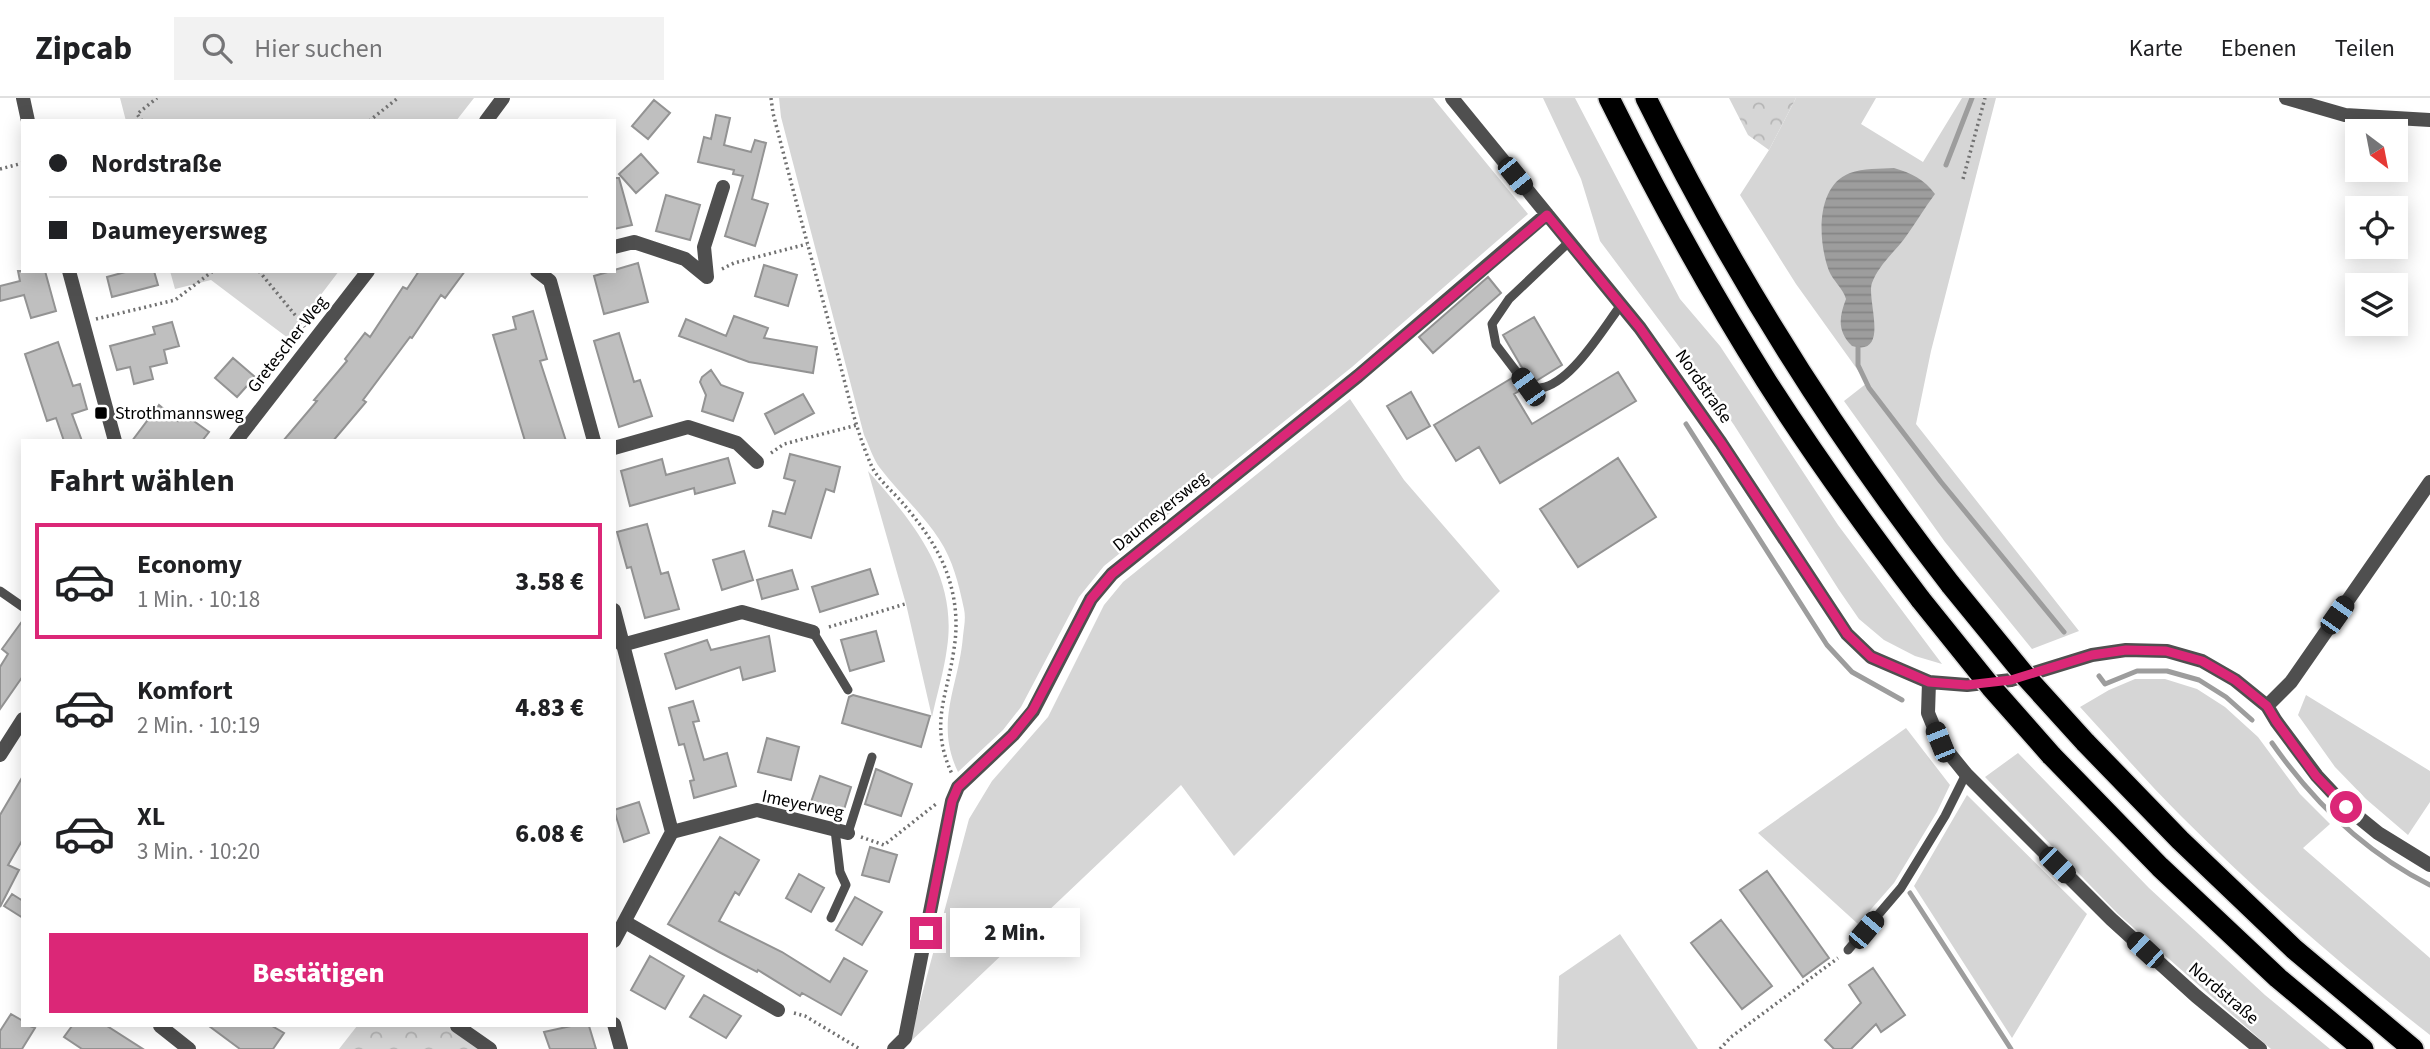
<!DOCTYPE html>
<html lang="de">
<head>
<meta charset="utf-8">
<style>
  body { margin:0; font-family:"Source Sans 3",sans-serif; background:#f2f2f2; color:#202124; height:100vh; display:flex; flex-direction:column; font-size:26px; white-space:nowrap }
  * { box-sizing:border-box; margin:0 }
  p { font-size:23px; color:#757577 }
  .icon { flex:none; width:38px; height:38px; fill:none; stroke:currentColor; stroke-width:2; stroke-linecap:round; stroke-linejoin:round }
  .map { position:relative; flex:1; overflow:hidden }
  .details { position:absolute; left:21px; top:341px; width:595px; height:588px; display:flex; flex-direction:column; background:#fff; border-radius:0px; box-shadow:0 4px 18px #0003 }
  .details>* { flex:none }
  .banner { position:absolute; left:21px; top:21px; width:595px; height:154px; border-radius:0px; box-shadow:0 4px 18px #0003; display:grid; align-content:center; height:154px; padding:0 28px; background:#fff }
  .needle { width:46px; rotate:148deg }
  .controls { position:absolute; left:2345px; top:21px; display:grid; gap:14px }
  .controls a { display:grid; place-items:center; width:63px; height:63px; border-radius:0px; background:#fff; box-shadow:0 4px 18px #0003; font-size:35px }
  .end { position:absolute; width:32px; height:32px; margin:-16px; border:9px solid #db2777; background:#fff; box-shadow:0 0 0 4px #fff }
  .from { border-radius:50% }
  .bubble { position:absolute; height:49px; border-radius:0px; background:#fff; box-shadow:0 4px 18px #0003; font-size:23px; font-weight:800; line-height:49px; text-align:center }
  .car { position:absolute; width:21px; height:42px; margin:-21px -10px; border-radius:9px; box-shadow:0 0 5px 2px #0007; background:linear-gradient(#222 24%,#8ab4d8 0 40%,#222 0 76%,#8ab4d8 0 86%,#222 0) }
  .banner b { display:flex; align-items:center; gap:24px; height:66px; font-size:26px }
  .banner b+b { border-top:2px solid #e0e0e0 }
  .banner i { width:18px; height:18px; background:#202124 }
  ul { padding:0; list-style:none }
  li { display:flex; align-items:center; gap:21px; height:116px; margin:0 14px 10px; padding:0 14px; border:4px solid transparent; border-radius:0px }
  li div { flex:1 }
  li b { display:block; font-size:26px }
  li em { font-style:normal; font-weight:800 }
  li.on { border-color:#db2777 }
  li>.icon { width:63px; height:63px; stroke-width:1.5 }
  h2 { padding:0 28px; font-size:32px; line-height:84px }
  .cta { display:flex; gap:14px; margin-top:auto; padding:14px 28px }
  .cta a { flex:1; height:80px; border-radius:0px; background:#db2777; color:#fff; font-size:28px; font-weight:800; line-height:80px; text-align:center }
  header { display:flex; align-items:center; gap:42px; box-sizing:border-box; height:98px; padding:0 35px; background:#fff; border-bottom:2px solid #e0e0e0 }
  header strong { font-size:33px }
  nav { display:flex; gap:38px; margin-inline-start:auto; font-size:24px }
  .search { width:490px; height:63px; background:#f2f2f2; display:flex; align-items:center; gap:18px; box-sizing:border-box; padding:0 24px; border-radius:0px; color:#757577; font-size:26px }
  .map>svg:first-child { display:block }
  .green { fill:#d6d6d6 }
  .forest { fill:url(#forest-crowns) }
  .water { fill:url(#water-rules) }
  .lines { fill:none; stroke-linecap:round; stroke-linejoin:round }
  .stream { stroke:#9d9d9d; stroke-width:5 }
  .building { fill:#bfbfbf; stroke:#939393; stroke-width:2 }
  .highway-casing { stroke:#dbdbdb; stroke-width:24 }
  .path { stroke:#717171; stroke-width:3.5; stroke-dasharray:2 3.5; stroke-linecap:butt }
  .lane { stroke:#4f4f4f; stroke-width:9 }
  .street { stroke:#4f4f4f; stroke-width:14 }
  .highway { stroke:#000; stroke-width:21 }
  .highway-bridge-casing { stroke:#dbdbdb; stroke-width:24; stroke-linecap:butt }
  .highway-bridge { stroke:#000; stroke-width:21 }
  .route { stroke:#db2777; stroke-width:9 }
  .poi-dot { fill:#000; stroke:#fff; stroke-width:2.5 }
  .labels { text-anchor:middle; stroke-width:5; stroke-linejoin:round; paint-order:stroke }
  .street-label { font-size:18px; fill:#000; stroke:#fff }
  .poi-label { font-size:18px; fill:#000; stroke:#fff; text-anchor:start }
</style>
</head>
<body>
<header>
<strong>Zipcab</strong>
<div class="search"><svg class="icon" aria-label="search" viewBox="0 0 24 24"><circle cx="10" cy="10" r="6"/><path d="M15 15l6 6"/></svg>Hier suchen</div>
<nav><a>Karte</a><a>Ebenen</a><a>Teilen</a></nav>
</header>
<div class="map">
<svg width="2430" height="951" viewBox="0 0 2430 951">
  <defs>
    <pattern id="forest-crowns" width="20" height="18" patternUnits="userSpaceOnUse" patternTransform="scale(1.75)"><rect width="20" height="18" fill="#d6d6d6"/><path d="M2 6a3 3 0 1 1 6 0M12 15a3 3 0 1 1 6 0" fill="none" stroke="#b6b6b6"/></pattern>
    <pattern id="water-rules" width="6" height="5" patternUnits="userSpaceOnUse" patternTransform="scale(1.75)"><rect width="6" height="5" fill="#9d9d9d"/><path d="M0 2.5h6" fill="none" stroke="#858585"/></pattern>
  </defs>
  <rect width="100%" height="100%" fill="#fff"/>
  <path class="green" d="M120 0H474L456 23H126Z
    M779 0H1433L1528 116 1352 269 1104 468 1079 499 1021 609 1003 632 958 674C934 624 959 588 963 538 964 529 966 520 964 511 959 487 953 462 939 441 922 415 899 395 880 370 873 361 869 347 864 337L781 19Z
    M1543 0H1575L1680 201 1720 248 1838 427 1942 566 1915 558 1884 542 1859 521 1839 492 1734 327 1692 266 1600 143 1581 81Z
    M1796 0H1876L1861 26 1923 64 1962 0H1996L1931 253 1916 326 2079 533 2032 551 1945 444 1844 303 1867 285 1796 186 1740 97 1769 52Z
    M170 173H339L288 240 211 182 175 191Z
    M1350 301 1404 382 1500 493 1234 758 1181 687 909 945 969 721 992 683 1048 619 1104 507 1123 484Z
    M868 373C913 424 958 477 947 550 944 573 937 596 932 619L906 506Z
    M2135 581H2165L2197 591 2225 609 2258 639 2300 696 2330 726 2303 750 2430 860V937C2343 869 2260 797 2182 719 2147 684 2114 646 2080 609L2109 592Z
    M2306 597 2430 673V704L2408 737 2366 701 2335 669 2298 617Z
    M1906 630 1950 687 1937 714 1894 785 1858 826 1758 735Z
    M2018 655 2149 790 2265 897 2330 951H2271L2118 816 1985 679Z
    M1967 697 2087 816 2012 940 1914 788Z
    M1620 836 1698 951H1557L1559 878Z"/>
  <path class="forest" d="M1729 0H1796L1769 52 1748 37Z
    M357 928H448L479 951H339Z"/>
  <path class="water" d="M1894 70C1911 75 1924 81 1935 96 1925 109 1917 123 1907 137 1896 153 1879 166 1872 185 1866 201 1891 259 1852 248 1837 233 1839 219 1846 201 1843 190 1833 183 1829 173 1818 144 1815 88 1850 75 1863 70 1880 71 1894 70Z"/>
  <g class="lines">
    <path class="stream" d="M1946 67 1972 0
      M1858 250V267L1869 290 1941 384 2064 534
      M1686 326 1827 547 1852 574 1902 602
      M2099 578 2105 586 2137 573H2167L2199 582 2226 599 2252 622
      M2272 645C2314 705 2364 754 2430 787
      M1910 795 2011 951"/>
  </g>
  <path class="building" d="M654 2 670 15 648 41 632 28Z
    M716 17 730 20 724 47 751 54 755 42 766 45 752 101 768 106 755 148 725 138 743 78 733 76 734 72 698 64 704 39 711 41Z
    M641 56 658 75 636 95 619 76Z
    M614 80H619L632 127 614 131Z
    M666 97 700 107 690 142 656 133Z
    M638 165 648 204 604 216 594 178Z
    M764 167 797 177 788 208 755 198Z
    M18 173H45L56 213 31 220 24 197 0 203V188L20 183Z
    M129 173H154L158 187 112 199 107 179Z
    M419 173H465L445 200 441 197 412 240 410 239 363 302 366 304 333 343H283L317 303 314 302 347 263 345 261 365 235 370 239 403 189 407 191Z
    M1488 179 1501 195 1433 255 1419 239Z
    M533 213 547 261 540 263 566 343H525L493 237 516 231 513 219Z
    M734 218 768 230 764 240 817 249 813 275 749 264 679 238 686 221 726 238Z
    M1534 219 1562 267 1536 283H1532L1521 268 1503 237Z
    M172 224 179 248 164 252 167 265 150 269 153 281 134 286 130 269 117 272 110 248 155 236 153 229Z
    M619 235 634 284 640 282 652 318 619 329 594 243Z
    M58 244 73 288 80 286 87 311 72 316 82 343H64L56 320 47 323 25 256Z
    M233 260 255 279 237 299 215 280Z
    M711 272 721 287 743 295 733 323 702 313 706 297 700 284 702 279Z
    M1618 274 1636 303 1500 385 1479 349 1456 363 1434 327 1512 280 1521 292 1514 296 1532 326Z
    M1411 294 1430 328 1407 341 1387 308Z
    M803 296 814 315 775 336 765 316Z
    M159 307 178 323 184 316 209 334 202 343H132Z
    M790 356 840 369 834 394 826 391 811 440 769 428 773 413 785 416 795 383 784 380Z
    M728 360 735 385 695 396 694 390 630 408 621 373 662 361 666 377Z
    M1618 360 1656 419 1578 469 1540 411Z
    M647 426 661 476 668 474 679 511 645 520 631 469 627 470 617 434Z
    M744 453 753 482 722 492 713 462Z
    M870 471 878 496 820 514 812 489Z
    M792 472 798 491 762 501 757 482Z
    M23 522V578L0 611V569L8 556 2 551Z
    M876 533 884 563 850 573 841 542Z
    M769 538 775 573 743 582 740 569 676 591 665 556 707 542 711 552Z
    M853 597 930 618 921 649 842 625 849 599Z
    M693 603 699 623 693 624 704 662 727 655 736 688 694 700 690 683 694 682 684 646 679 647 669 610Z
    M767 640 799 649 791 682 758 674Z
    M876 671 912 686 901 718 865 706Z
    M23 678V741L8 767 19 772 0 809V717Z
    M820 678 851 689 842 718 810 707Z
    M639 704 649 735 624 744 614 712Z
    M720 739 759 762 739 797 735 794 719 823 782 854 830 884 844 860 867 873 841 917 802 895 800 898 758 872 757 874 719 854 668 826Z
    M870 749 897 757 889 784 862 777Z
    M1767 773 1829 860 1803 879 1740 792Z
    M799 776 824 790 811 814 786 800Z
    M12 796 23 803V820L4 808Z
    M855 799 882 814 862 847 836 832Z
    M1721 822 1772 888 1742 911 1691 845Z
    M650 858 684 878 665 911 631 892Z
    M1873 870 1905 917 1881 934 1876 926 1851 951H1834L1825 942 1861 905 1849 887Z
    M704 897 741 918 726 940 690 919Z
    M11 916 23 923V928H30L35 930 22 951H0V933Z
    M72 928H107L143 951H82L64 939Z
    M209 928H272L284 935 273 951H240Z
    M571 928H589L596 951H550L544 934Z"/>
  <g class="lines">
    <g class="highway-casing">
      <path id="highway" d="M1609 0C1657 97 1709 192 1767 284 1815 359 1867 431 1921 502
        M1646 0C1732 174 1832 334 1951 487
        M2085 644 2180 742 2294 851 2413 951
        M2051 657 2160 769 2278 880 2363 951"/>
    </g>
    <path class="path" d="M771 0 773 15C793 93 814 170 835 247 846 287 855 331 872 369 878 381 891 392 900 402 919 424 939 450 948 478 956 502 958 526 954 551 947 600 929 626 952 676
      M142 23 137 16 157 0
      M369 23 398 0
      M0 71 23 65
      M1963 81 1985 0
      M722 171 734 165 807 146
      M259 173 305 229
      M96 221 175 202 213 173
      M771 355 784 346 857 327
      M829 529 905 506
      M861 739 884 747 936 706
      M794 915 805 918 860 951
      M1720 951 1731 939 1838 860"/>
    <path class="lane" d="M1569 144 1509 201 1492 226 1496 247 1528 289C1533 290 1540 291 1545 289 1574 280 1603 231 1621 207
      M0 493 23 509
      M813 534 848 592
      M848 735 872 659
      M831 820 846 787 840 774 835 732
      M1848 852 1901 790 1945 718 1966 676"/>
    <path class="street" d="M23 0 28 23
      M1452 0 1640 230 1721 345 1847 536 1871 559 1929 584 1967 587 2011 582 2092 557 2126 552 2167 553 2202 563 2235 582 2267 608 2276 623 2317 678 2346 709 2378 735 2430 767
      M2286 0 2345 17 2430 22
      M486 23 503 0
      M614 149 634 144 685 161 707 179
      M69 173 115 343
      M537 173 550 183 594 343
      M707 179 704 149 723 89
      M236 343 368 173
      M614 350 688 329 737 345 757 364
      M614 512 672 734 614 843
      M622 547 742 514 813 534
      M1929 584 1928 615 1940 644 1966 676 2111 821 2196 898 2260 951
      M2267 608 2291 584 2430 384
      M0 657 23 621
      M672 734 757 712 848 735
      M625 824 778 912
      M614 926 621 951
      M160 928 189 951
      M457 928 490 951
      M894 951 905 940 952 703 958 689 1013 637 1033 613 1091 501 1112 476 1358 278 1547 116"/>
    <use href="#highway" class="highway"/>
    <g class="highway-bridge-casing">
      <path id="highway-bridge" d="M1951 487 2027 580 2085 644
        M1921 502 1991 589 2051 657"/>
    </g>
    <use href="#highway-bridge" class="highway-bridge"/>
  </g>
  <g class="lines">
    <path class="route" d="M926 835 952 703 958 689 1013 637 1033 612 1091 501 1112 476 1358 278 1547 117 1640 230 1721 345 1847 536 1871 559 1929 584 1967 587 2011 582 2092 557 2126 552 2166 553 2202 563 2235 582 2267 608 2276 623 2316 678 2346 709"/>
  </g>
  <rect class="poi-dot" x="94" y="308" width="14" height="14" rx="3.5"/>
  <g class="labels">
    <g class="street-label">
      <text transform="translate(287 246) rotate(-52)" y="6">Gretescher Weg</text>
      <text transform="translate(1704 288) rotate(55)" y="6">Nordstraße</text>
      <text transform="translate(1160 413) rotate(-39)" y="6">Daumeyersweg</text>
      <text transform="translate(803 706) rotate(12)" y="6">Imeyerweg</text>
      <text transform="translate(2224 895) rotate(40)" y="6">Nordstraße</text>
    </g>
    <g class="poi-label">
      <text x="115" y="321">Strothmannsweg</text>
    </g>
  </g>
</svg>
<div class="controls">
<a><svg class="needle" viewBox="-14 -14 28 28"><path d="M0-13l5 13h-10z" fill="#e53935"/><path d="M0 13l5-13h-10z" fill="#757577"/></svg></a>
<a><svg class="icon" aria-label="locate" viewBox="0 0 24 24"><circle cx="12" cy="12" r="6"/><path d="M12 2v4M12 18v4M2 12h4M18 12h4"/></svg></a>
<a><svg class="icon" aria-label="layers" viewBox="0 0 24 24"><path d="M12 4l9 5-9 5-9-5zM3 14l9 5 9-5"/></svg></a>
</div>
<i class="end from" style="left:2346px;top:709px"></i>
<i class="end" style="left:926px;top:835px"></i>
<div class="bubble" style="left:950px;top:810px;width:130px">2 Min.</div>
<i class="car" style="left:1515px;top:78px;rotate:141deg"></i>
<i class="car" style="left:1528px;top:289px;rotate:324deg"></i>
<i class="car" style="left:2337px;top:517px;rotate:35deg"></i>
<i class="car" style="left:1940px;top:644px;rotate:338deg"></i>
<i class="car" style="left:2057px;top:767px;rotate:135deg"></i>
<i class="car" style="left:1866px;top:832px;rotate:40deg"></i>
<i class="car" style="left:2145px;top:852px;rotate:313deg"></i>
<div class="banner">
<b><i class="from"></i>Nordstraße</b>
<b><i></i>Daumeyersweg</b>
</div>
<section class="details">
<h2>Fahrt wählen</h2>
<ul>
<li class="on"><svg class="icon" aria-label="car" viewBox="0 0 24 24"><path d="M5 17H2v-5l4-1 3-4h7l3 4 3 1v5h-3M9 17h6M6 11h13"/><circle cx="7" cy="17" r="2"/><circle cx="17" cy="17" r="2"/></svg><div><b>Economy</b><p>1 Min. · 10:18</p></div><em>3.58 €</em></li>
<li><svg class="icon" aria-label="car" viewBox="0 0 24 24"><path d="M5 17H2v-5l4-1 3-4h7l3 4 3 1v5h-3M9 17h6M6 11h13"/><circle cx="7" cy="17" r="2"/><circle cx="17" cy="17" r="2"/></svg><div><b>Komfort</b><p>2 Min. · 10:19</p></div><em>4.83 €</em></li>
<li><svg class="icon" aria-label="car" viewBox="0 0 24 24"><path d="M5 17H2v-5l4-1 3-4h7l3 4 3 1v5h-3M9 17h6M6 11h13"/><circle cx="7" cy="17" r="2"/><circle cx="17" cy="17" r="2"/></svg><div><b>XL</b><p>3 Min. · 10:20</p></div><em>6.08 €</em></li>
</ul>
<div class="cta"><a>Bestätigen</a></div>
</section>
</div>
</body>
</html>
